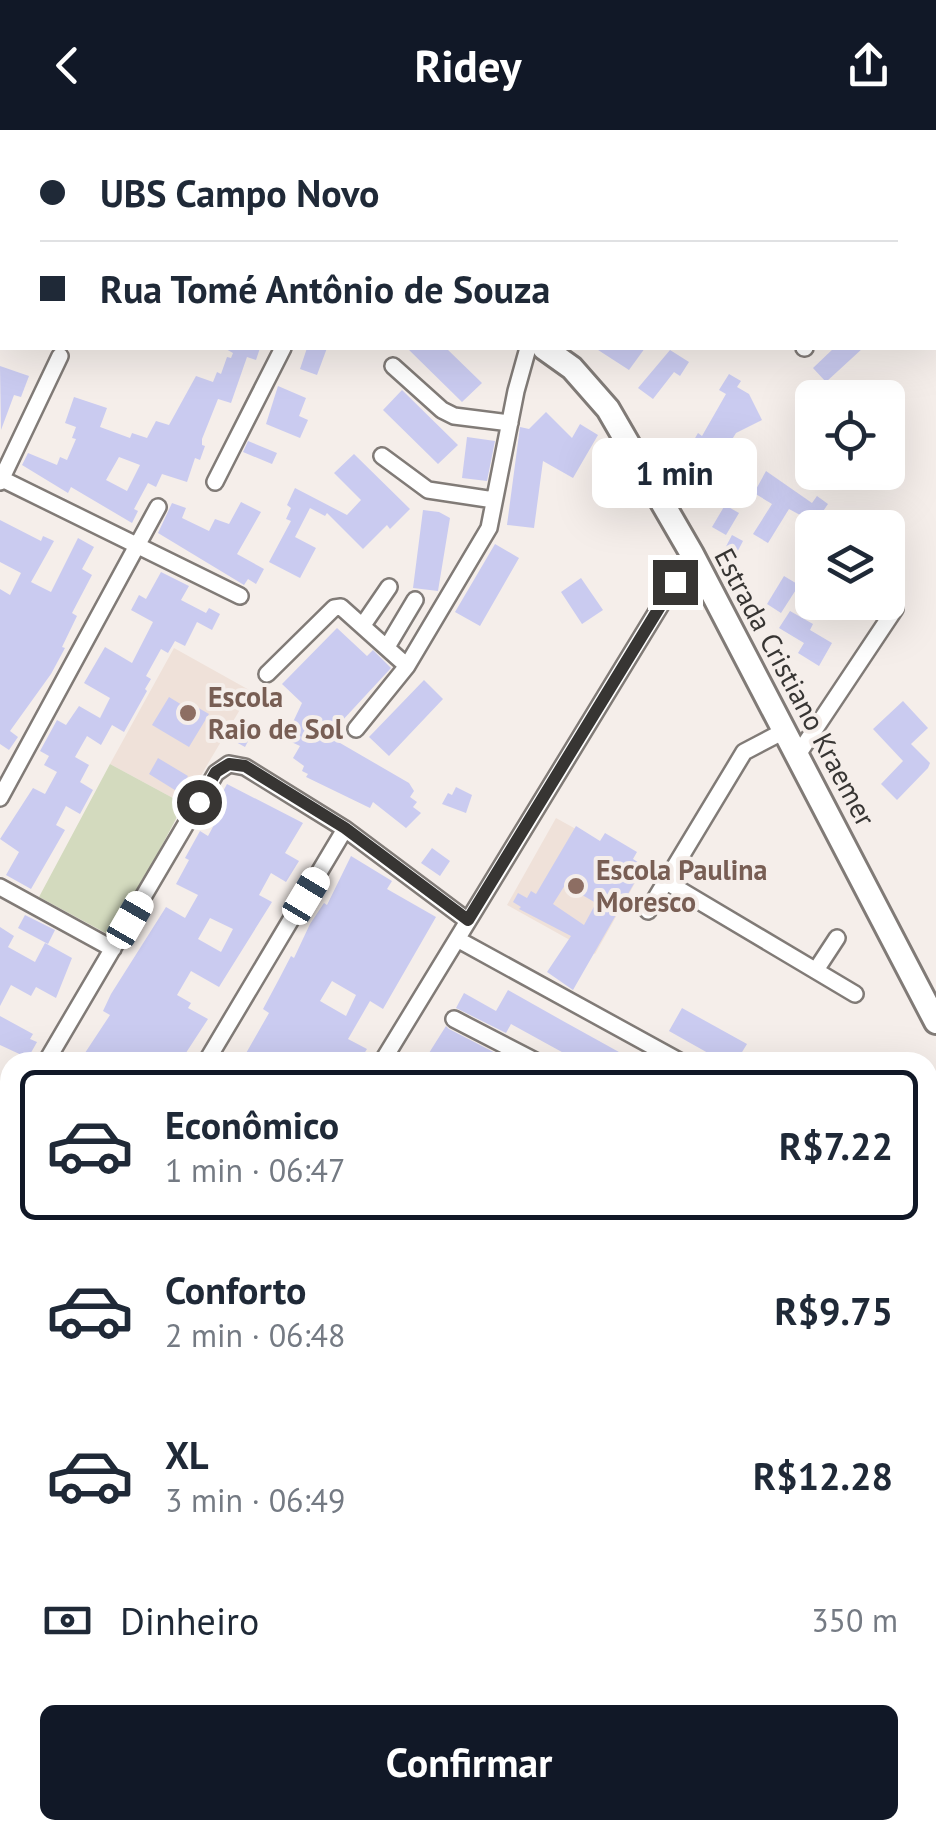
<!DOCTYPE html>
<html lang="pt">
<head>
<meta charset="utf-8">
<style>
  body { margin:0; font-family:"PT Sans",sans-serif; background:#f6f6f7; color:#1f2937; height:100vh; display:flex; flex-direction:column; font-size:38px; white-space:nowrap }
  * { box-sizing:border-box; margin:0 }
  p { font-size:32px; color:#747a83 }
  .icon { flex:none; width:55px; height:55px; fill:none; stroke:currentColor; stroke-width:2; stroke-linecap:round; stroke-linejoin:round }
  .map { position:relative; flex:1; overflow:hidden }
  .details { position:absolute; left:0px; top:922px; width:938px; height:788px; display:flex; flex-direction:column; background:#fff; border-radius:30px 30px 0 0; box-shadow:0 10px 40px #0002 }
  .details>* { flex:none }
  .hud { position:absolute; left:0px; top:0px; width:938px; height:220px; box-shadow:0 10px 40px #0002; display:grid; align-content:center; height:220px; padding:0 40px; background:#fff }
  .fabs { position:absolute; left:795px; top:250px; display:grid; gap:20px }
  .fabs a { display:grid; place-items:center; width:110px; height:110px; border-radius:15px; background:#fff; box-shadow:0 10px 40px #0002; font-size:50px }
  .end { position:absolute; width:45px; height:45px; margin:-22px; border:12px solid #373533; background:#fff; box-shadow:0 0 0 5px #fff }
  .from { border-radius:50% }
  .bubble { position:absolute; height:70px; border-radius:15px; background:#fff; box-shadow:0 10px 40px #0002; font-size:32px; font-weight:800; line-height:70px; text-align:center }
  .car { position:absolute; width:30px; height:60px; margin:-30px -15px; border-radius:12px; box-shadow:0 0 8px 2px #0007; background:linear-gradient(#fff 24%,#345 0 40%,#fff 0 76%,#345 0 86%,#fff 0) }
  .hud b { display:flex; align-items:center; gap:35px; height:95px; font-size:38px }
  .hud b+b { border-top:2px solid #e0e1e3 }
  .hud i { width:25px; height:25px; background:#1f2937 }
  ul { padding:18px 0 0; list-style:none }
  li { display:flex; align-items:center; gap:30px; height:150px; margin:0 20px 15px; padding:0 20px; border:5px solid transparent; border-radius:15px }
  li div { flex:1 }
  li b { display:block; font-size:38px }
  li em { font-style:normal; font-weight:800 }
  li.current { border-color:#111827 }
  li>.icon { width:90px; height:90px; stroke-width:1.5 }
  .pay { display:flex; align-items:center; gap:25px; height:110px; padding:0 40px; font-size:38px }
  .pay p { margin-inline-start:auto }
  .cta { display:flex; gap:20px; margin-top:auto; padding:20px 40px }
  .cta a { flex:1; height:115px; border-radius:15px; background:#111827; color:#fff; font-size:40px; font-weight:800; line-height:115px; text-align:center }
  header { display:flex; justify-content:space-between; align-items:center; height:130px; padding:0 40px; background:#111827; color:#fff; font-size:45px; font-weight:800 }
  .map>svg:first-child { display:block }
  .built { fill:#efe1d9 }
  .green { fill:#d3dabe }
  .lines { fill:none; stroke-linecap:round; stroke-linejoin:round }
  .stream { stroke:#bddcf8; stroke-width:4 }
  .building { fill:#cacbf0; fill-rule:evenodd }
  .street-casing { stroke:#817b77; stroke-width:20 }
  .secondary-casing { stroke:#817b77; stroke-width:28 }
  .street { stroke:#fff; stroke-width:15 }
  .secondary { stroke:#fff; stroke-width:22 }
  .route { stroke:#373533; stroke-width:12 }
  .education-dot { fill:#8d6e63; stroke:#f5eeea; stroke-width:4 }
  .labels { text-anchor:middle; stroke-width:8; stroke-linejoin:round; paint-order:stroke }
  .street-label { font-size:28px; fill:#373533; stroke:#f5eeea }
  .education-label { font-size:28px; font-weight:bold; fill:#785e54; stroke:#f5eeea; text-anchor:start }
</style>
</head>
<body>
<header><svg class="icon" aria-label="back" viewBox="0 0 24 24"><path d="M15 5l-7 7 7 7"/></svg>Ridey<svg class="icon" aria-label="share" viewBox="0 0 24 24"><path d="M12 15V3M7 8l5-5 5 5M5 13v7h14v-7"/></svg></header>
<div class="map">
<svg width="936" height="1709" viewBox="0 0 936 1709">
  <rect width="100%" height="100%" fill="#f5eeea"/>
  <path class="built" d="M174 518 251 561 184 674 110 634Z
    M556 688 644 737 595 824 507 775Z"/>
  <path class="green" d="M110 634 184 674 113 807 39 767Z
    M56 1700H828L845 1709H49Z"/>
  <g class="lines">
    <path class="stream" d="M935 0 936 3
      M928 1693 936 1692
      M248 1700 259 1709
      M790 1700 815 1709
      M87 1709 119 1700
      M630 1709 650 1700
      M831 1709 886 1700"/>
  </g>
  <path class="building" d="M224 218H260L256 230 247 227 231 273 218 269 202 309V315L205 316 200 330 195 328 187 352 162 344 156 357 148 353 134 379 138 381 132 393 71 357 68 363 22 335 28 323 57 335 60 327 67 330 76 309 72 308 76 297 65 293 74 267 107 278 100 297 130 308 132 303 147 308 156 291 169 295 196 246 213 252 217 242 221 244 227 227 231 228 233 223ZM119 327 140 335 127 361 106 350Z
    M307 218H327L317 245 300 239Z
    M407 218H446L482 253 462 272Z
    M595 218H645L629 240Z
    M834 218H863L826 252 813 238Z
    M670 220 689 232 680 246 674 242 653 269 638 258Z
    M0 236 29 246 21 267 14 265 1 300Z
    M729 244 741 251 737 257 749 264 762 290 736 303 717 334 737 348 722 374 705 363 708 358 692 346 701 330 687 322 698 303 702 306 726 264 719 260Z
    M278 256 306 268 299 286 308 290 300 308 266 294Z
    M402 260 458 315 438 334 383 280Z
    M546 282 572 308 580 294 598 305 573 348 543 331 534 398 507 395 520 297 529 299Z
    M467 307 495 311 487 351 462 348Z
    M248 311 277 323 272 334 243 322Z
    M354 324 410 379 390 399 387 395 363 419 327 383 325 386 310 378 295 407 316 418 300 448 269 432 291 391 286 389 291 378 287 375 295 358 347 385 361 370 334 343Z
    M766 341 812 373 817 366 828 374 815 393 789 379 768 413 753 404 772 374 754 363Z
    M241 372 261 382 237 424 264 439 256 454 248 449 244 455 158 403 172 373 186 378 182 388 209 401 215 389 229 394Z
    M725 375 739 383 726 405 712 397Z
    M423 380 439 382 450 388 438 461 413 458Z
    M0 390 41 411 43 406 54 411 31 452 51 462 78 408 94 417 82 439 92 445 72 483 77 486 62 517 65 518 51 544 10 601 18 607 9 620 0 614V459L10 465 21 443 0 432Z
    M732 405 743 411 731 434 720 428Z
    M495 414 519 428 480 496 455 482Z
    M161 442 189 456 181 470 206 483 209 478 220 484 212 500 197 492 185 516 175 511 168 523 161 519 146 546 151 549 145 559 147 561 124 602 112 595 101 615 87 606 75 627 89 635 80 652 93 660 80 684 66 676 56 695 65 700 31 759 6 745 19 722 0 709 33 658 45 664 57 642 44 635 49 626 40 621 57 590 66 595 79 576 100 588 110 568 84 553 105 517 132 533 153 492 131 480 139 465 146 469Z
    M784 446 799 455 781 483 767 474Z
    M581 448 603 480 582 494 561 462Z
    M790 481 813 494 810 500 832 513 819 536 798 523 804 513 779 498Z
    M337 498 367 526 373 520 391 538 328 606 409 653 414 661 410 667 417 672 413 677 421 683 406 698 373 672 370 678 306 647 308 644 302 641 304 636 293 628 300 616 285 609 302 573 282 554Z
    M424 550 443 569 389 626 369 607Z
    M169 567 192 581 195 576 209 584 189 617 152 595Z
    M903 571 928 598 911 614 930 633 928 638 897 670 881 654 903 631 873 599Z
    M232 591 254 600 245 617 225 606Z
    M158 628 188 646 178 662 149 644Z
    M227 654 303 693 285 723 299 731 286 752 271 743 259 765 272 772 219 857 191 841 177 865 191 873 188 878 208 889 180 932H79L110 885 103 881 111 864 166 777 185 788 198 765 176 754 189 730 185 728 200 701 208 706 221 682 217 679 223 669 220 667ZM210 788 233 799 221 822 198 809Z
    M456 657 472 665 466 683 442 674 448 663 452 665Z
    M576 696 600 711 605 703 637 722 633 729 644 736 573 860 547 842 571 806 519 779 521 777 513 772 518 763 527 768 531 761 536 764ZM565 755 596 773 584 795 553 774Z
    M432 718 450 731 440 746 421 733Z
    M351 726 392 751 387 759 436 787 383 879 370 871 348 909 367 919 359 932H303L289 925 285 932H241L269 883 263 879 278 851 291 826 294 828 310 794 324 773 327 775ZM332 851 356 865 346 886 320 871Z
    M25 785 55 800 48 814 18 798Z
    M0 797 14 806 8 817 35 832 45 813 72 828 56 868 36 857 31 866 11 855 0 876Z
    M508 860 563 891 637 932H580L511 894 506 903 456 878 464 863 496 881Z
    M682 878 747 914 736 932H724L669 901Z
    M0 886 33 904 30 909 37 912 28 928 0 915Z
    M446 896 449 899 513 932H447L429 923Z"/>
  <g class="lines">
    <g class="street-casing">
      <path id="street" d="M644 0 646 2
        M370 2 371 0
        M431 2 433 0
        M604 2 606 0
        M804 218H805
        M393 236 442 280 454 286 510 293
        M382 326 428 360 494 370
        M2 349 240 466
        M0 352 60 226
        M215 352 283 218
        M363 495 389 457
        M387 517 415 470
        M267 544 334 478 341 477 407 536
        M356 599 407 536 489 398 516 261 528 218
        M797 626 895 479
        M0 668 158 377
        M665 751 855 864
        M0 757 113 819
        M648 781 744 622 784 601
        M457 809 681 932
        M816 840 837 808
        M454 889 537 932
        M46 932 216 643 229 634 245 637 345 699 468 791
        M206 932 345 699
        M382 932 692 424
        M0 969 10 974"/>
    </g>
    <g class="secondary-casing">
      <path id="secondary" d="M22 0 29 2
        M544 218 572 238 608 279 692 424 936 892"/>
    </g>
    <use href="#street" class="street"/>
    <use href="#secondary" class="secondary"/>
  </g>
  <g class="lines">
    <path class="route" d="M199 672 216 642 229 634 245 636 345 698 468 790 675 452"/>
  </g>
  <g class="education-dot">
    <circle cx="188" cy="583" r="10"/>
    <circle cx="576" cy="756" r="10"/>
  </g>
  <g class="labels">
    <g class="street-label">
      <text transform="translate(795 557) rotate(62)" y="10">Estrada Cristiano Kraemer</text>
    </g>
    <g class="education-label">
      <text x="208" y="577">Escola<tspan x="208" dy="32">Raio de Sol</tspan></text>
      <text x="596" y="750">Escola Paulina<tspan x="596" dy="32">Moresco</tspan></text>
    </g>
  </g>
</svg>
<div class="fabs">
<a><svg class="icon" aria-label="locate" viewBox="0 0 24 24"><circle cx="12" cy="12" r="6"/><path d="M12 2v4M12 18v4M2 12h4M18 12h4"/></svg></a>
<a><svg class="icon" aria-label="layers" viewBox="0 0 24 24"><path d="M12 4l9 5-9 5-9-5zM3 14l9 5 9-5"/></svg></a>
</div>
<i class="end from" style="left:199px;top:672px"></i>
<i class="end" style="left:675px;top:452px"></i>
<div class="bubble" style="left:592px;top:308px;width:165px">1 min</div>
<i class="car" style="left:306px;top:766px;rotate:31deg"></i>
<i class="car" style="left:130px;top:790px;rotate:30deg"></i>
<div class="hud">
<b><i class="from"></i>UBS Campo Novo</b>
<b><i></i>Rua Tomé Antônio de Souza</b>
</div>
<section class="details">
<ul>
<li class="current"><svg class="icon" aria-label="car" viewBox="0 0 24 24"><path d="M5 17H2v-5l4-1 3-4h7l3 4 3 1v5h-3M9 17h6M6 11h13"/><circle cx="7" cy="17" r="2"/><circle cx="17" cy="17" r="2"/></svg><div><b>Econômico</b><p>1 min · 06:47</p></div><em>R$7.22</em></li>
<li><svg class="icon" aria-label="car" viewBox="0 0 24 24"><path d="M5 17H2v-5l4-1 3-4h7l3 4 3 1v5h-3M9 17h6M6 11h13"/><circle cx="7" cy="17" r="2"/><circle cx="17" cy="17" r="2"/></svg><div><b>Conforto</b><p>2 min · 06:48</p></div><em>R$9.75</em></li>
<li><svg class="icon" aria-label="car" viewBox="0 0 24 24"><path d="M5 17H2v-5l4-1 3-4h7l3 4 3 1v5h-3M9 17h6M6 11h13"/><circle cx="7" cy="17" r="2"/><circle cx="17" cy="17" r="2"/></svg><div><b>XL</b><p>3 min · 06:49</p></div><em>R$12.28</em></li>
</ul>
<div class="pay"><svg class="icon" aria-label="cash" viewBox="0 0 24 24"><path d="M3 7h18v10H3z"/><circle cx="12" cy="12" r="2"/></svg>Dinheiro<p>350 m</p></div>
<div class="cta"><a>Confirmar</a></div>
</section>
</div>
</body>
</html>
